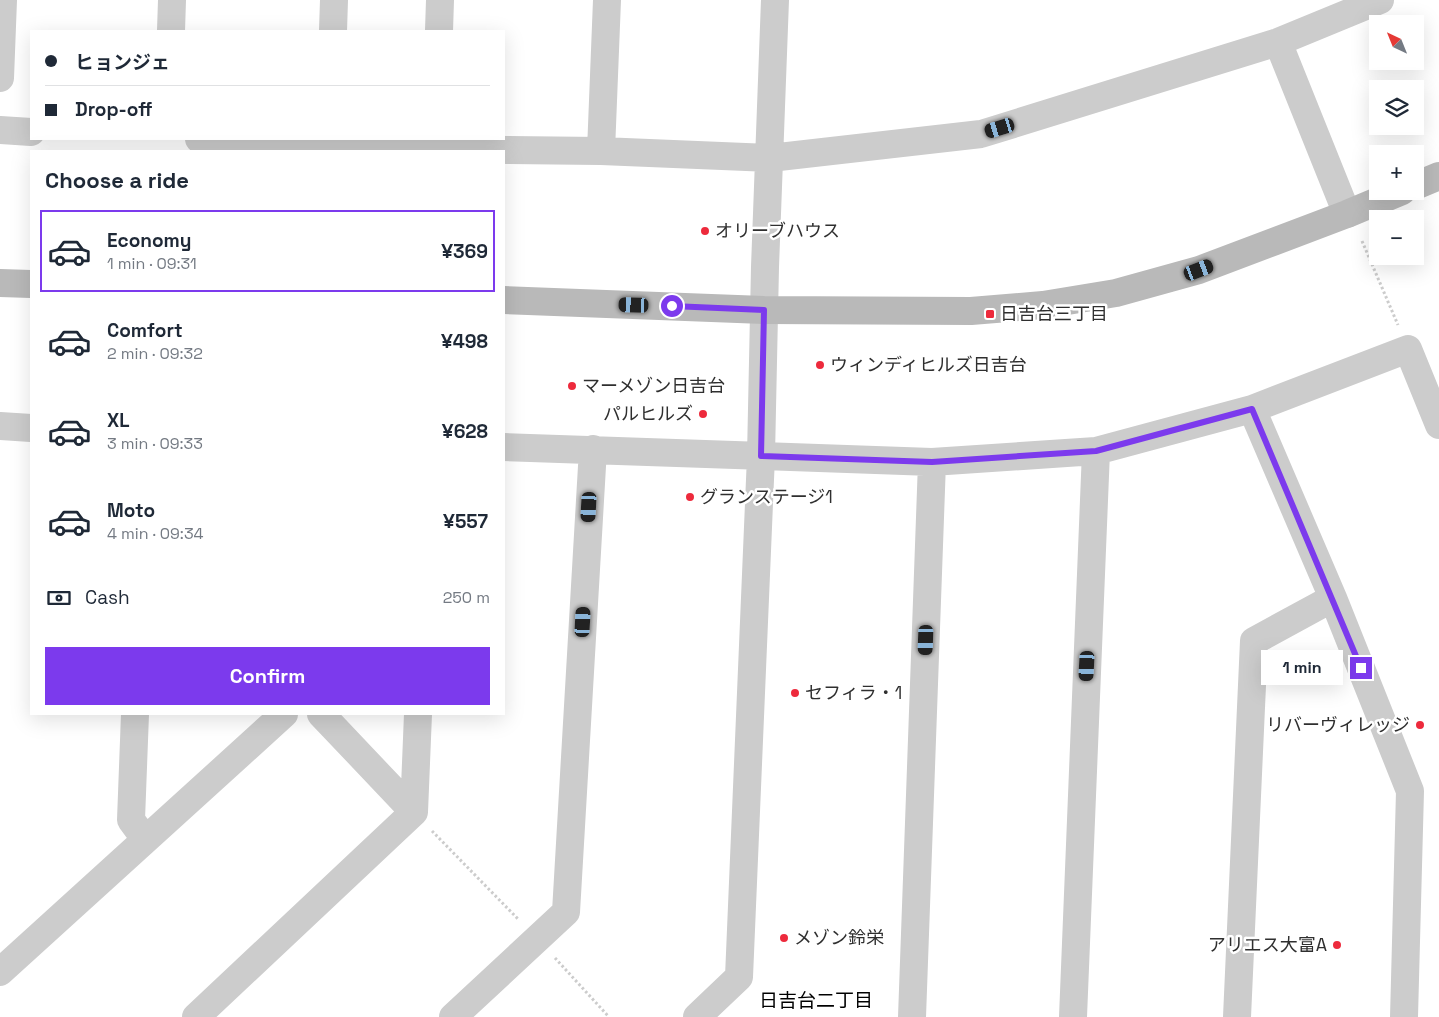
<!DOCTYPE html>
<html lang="en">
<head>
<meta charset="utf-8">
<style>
  body { margin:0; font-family:"Space Grotesk","Noto Sans JP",sans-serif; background:#f2f2f3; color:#1f2937; height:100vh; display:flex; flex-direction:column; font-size:19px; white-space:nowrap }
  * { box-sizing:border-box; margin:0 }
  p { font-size:16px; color:#747a83 }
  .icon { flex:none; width:28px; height:28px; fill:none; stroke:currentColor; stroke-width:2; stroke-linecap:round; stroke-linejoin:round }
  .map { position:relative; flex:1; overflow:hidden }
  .side { position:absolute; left:30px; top:150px; width:475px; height:565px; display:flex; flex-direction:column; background:#fff; border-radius:0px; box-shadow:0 5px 20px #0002 }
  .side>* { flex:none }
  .top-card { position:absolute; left:30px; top:30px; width:475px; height:110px; border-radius:0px; box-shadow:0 5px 20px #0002; display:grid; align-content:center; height:110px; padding:0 15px; background:#fff }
  .needle { width:32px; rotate:317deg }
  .tools { position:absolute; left:1369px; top:15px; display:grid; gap:10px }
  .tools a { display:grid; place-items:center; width:55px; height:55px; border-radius:0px; background:#fff; box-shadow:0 5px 20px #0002; font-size:25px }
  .end { position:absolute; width:22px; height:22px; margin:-11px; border:6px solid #7c3aed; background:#fff; box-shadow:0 0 0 2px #fff }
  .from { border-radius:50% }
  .bubble { position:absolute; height:35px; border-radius:0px; background:#fff; box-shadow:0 5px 20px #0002; font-size:16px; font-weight:600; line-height:35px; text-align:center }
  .car { position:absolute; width:15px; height:30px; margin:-15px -8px; border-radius:6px; box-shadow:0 0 4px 1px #0007; background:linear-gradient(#222 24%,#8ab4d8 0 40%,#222 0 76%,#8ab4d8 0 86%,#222 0) }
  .top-card b { display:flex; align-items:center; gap:18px; height:48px; font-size:19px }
  .top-card b+b { border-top:1px solid #e0e1e3 }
  .top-card i { width:12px; height:12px; background:#1f2937 }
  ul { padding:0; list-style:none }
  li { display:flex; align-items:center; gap:15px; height:82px; margin:0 10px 8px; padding:0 5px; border:2px solid transparent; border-radius:0px }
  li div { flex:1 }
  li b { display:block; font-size:19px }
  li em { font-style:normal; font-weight:600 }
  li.on { border-color:#7c3aed }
  li>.icon { width:45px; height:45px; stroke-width:1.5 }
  h2 { padding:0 15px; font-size:22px; line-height:60px }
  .pay { display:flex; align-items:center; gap:12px; height:55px; padding:0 15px; font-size:19px }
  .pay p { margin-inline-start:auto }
  .button { display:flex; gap:10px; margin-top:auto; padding:10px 15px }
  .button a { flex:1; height:58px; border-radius:0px; background:#7c3aed; color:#fff; font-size:20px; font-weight:600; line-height:58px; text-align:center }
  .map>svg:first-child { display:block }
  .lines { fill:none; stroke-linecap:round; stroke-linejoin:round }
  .path { stroke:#ccc; stroke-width:3; stroke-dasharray:2.5 2.5; stroke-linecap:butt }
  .street { stroke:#ccc; stroke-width:28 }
  .secondary { stroke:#b9b9b9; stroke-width:28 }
  .route { stroke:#7c3aed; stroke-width:6 }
  .poi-dot { fill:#ed2a3c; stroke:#fff; stroke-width:2 }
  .labels { text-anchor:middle; stroke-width:5; stroke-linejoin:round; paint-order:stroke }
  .poi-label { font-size:18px; fill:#2f2f2f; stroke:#fff; text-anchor:start }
  .neighbourhood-label { font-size:19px; fill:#000; stroke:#fff }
</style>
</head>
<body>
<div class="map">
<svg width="1439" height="1017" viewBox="0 0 1439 1017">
  <rect width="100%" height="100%" fill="#fff"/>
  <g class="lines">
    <path class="path" d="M1362 241 1398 325
      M432 831 518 919
      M555 958 609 1017"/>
    <path class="street" d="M171 31 172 0
      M333 31 334 0
      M439 31 440 0
      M1278 42 1347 214
      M0 78 3 0
      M0 130 31 132
      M199 139 330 148 601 151 770 158 981 134 1278 42 1380 0
      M601 151 607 0
      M1252 409 1333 598 1410 791 1404 1017
      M0 426 31 428
      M504 447 932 462 1096 451 1252 409 1408 349 1439 425
      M135 714 131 820 145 839
      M321 714 414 812
      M0 972 284 714
      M196 1017 414 812 418 714
      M453 1017 566 912 593 449
      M697 1017 739 977 761 456 765 267 775 0
      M912 1017 932 462
      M1073 1017 1096 451
      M1237 1017 1254 641 1333 598"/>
    <path class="secondary" d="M1415 186 1439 176
      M0 283 31 284
      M504 300 764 310 971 311 1043 305 1116 293 1199 270 1347 214 1402 191"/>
  </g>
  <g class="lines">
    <path class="route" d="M672 306 764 310 761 456 932 462 1096 451 1252 409 1361 668"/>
  </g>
  <g class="poi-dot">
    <circle cx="705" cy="231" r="5"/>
    <rect x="985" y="309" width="10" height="10" rx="2.5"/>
    <circle cx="820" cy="365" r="5"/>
    <circle cx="572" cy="386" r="5"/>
    <circle cx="703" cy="414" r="5"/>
    <circle cx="690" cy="497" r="5"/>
    <circle cx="795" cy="693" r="5"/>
    <circle cx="1420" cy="725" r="5"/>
    <circle cx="784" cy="938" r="5"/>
    <circle cx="1337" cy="945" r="5"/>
  </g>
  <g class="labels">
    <g class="poi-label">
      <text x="715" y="237">オリーブハウス</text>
      <text x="1000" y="320">日吉台三丁目</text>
      <text x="830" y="371">ウィンディヒルズ日吉台</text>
      <text x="582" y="392">マーメゾン日吉台</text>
      <text x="693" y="420" text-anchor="end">パルヒルズ</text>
      <text x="700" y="503">グランステージ1</text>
      <text x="805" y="699">セフィラ・1</text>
      <text x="1410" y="731" text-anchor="end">リバーヴィレッジ</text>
      <text x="794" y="944">メゾン鈴栄</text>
      <text x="1327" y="951" text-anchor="end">アリエス大富A</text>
    </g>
    <g class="neighbourhood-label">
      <text x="816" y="1007">日吉台二丁目</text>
    </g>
  </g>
</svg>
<div class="tools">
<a><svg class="needle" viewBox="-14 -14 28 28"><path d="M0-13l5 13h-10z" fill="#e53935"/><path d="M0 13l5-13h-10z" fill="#747a83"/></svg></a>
<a><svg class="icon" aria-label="layers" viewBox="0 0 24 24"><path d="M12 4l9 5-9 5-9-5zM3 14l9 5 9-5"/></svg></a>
<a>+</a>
<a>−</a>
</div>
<i class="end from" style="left:672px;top:306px"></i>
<i class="end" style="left:1361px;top:668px"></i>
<div class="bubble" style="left:1261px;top:650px;width:82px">1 min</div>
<i class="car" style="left:1000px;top:128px;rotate:253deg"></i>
<i class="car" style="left:1199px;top:270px;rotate:69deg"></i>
<i class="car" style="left:634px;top:305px;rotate:272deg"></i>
<i class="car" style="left:589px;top:507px;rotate:183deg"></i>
<i class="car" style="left:583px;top:622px;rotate:3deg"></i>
<i class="car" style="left:926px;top:640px;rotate:182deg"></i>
<i class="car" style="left:1087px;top:666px;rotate:183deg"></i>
<div class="top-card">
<b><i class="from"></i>ヒョンジェ</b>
<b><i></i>Drop-off</b>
</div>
<section class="side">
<h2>Choose a ride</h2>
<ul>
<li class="on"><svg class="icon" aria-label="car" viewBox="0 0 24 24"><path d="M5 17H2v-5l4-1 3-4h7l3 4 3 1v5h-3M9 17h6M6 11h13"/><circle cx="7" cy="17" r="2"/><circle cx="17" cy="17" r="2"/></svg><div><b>Economy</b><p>1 min · 09:31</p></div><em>¥369</em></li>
<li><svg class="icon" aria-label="car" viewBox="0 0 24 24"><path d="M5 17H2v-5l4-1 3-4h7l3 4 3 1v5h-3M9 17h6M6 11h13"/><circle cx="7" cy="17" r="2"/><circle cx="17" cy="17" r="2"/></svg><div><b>Comfort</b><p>2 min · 09:32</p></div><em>¥498</em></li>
<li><svg class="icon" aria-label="car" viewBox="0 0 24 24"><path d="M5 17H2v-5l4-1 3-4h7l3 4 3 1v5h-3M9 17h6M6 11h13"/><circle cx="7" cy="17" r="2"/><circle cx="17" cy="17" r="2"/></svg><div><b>XL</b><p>3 min · 09:33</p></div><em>¥628</em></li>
<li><svg class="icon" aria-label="car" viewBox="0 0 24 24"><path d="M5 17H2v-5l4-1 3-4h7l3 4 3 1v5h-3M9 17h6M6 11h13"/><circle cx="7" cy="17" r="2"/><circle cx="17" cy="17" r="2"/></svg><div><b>Moto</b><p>4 min · 09:34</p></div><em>¥557</em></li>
</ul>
<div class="pay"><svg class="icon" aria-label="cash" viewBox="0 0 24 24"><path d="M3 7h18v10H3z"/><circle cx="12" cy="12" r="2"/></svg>Cash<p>250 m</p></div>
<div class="button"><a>Confirm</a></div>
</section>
</div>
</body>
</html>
